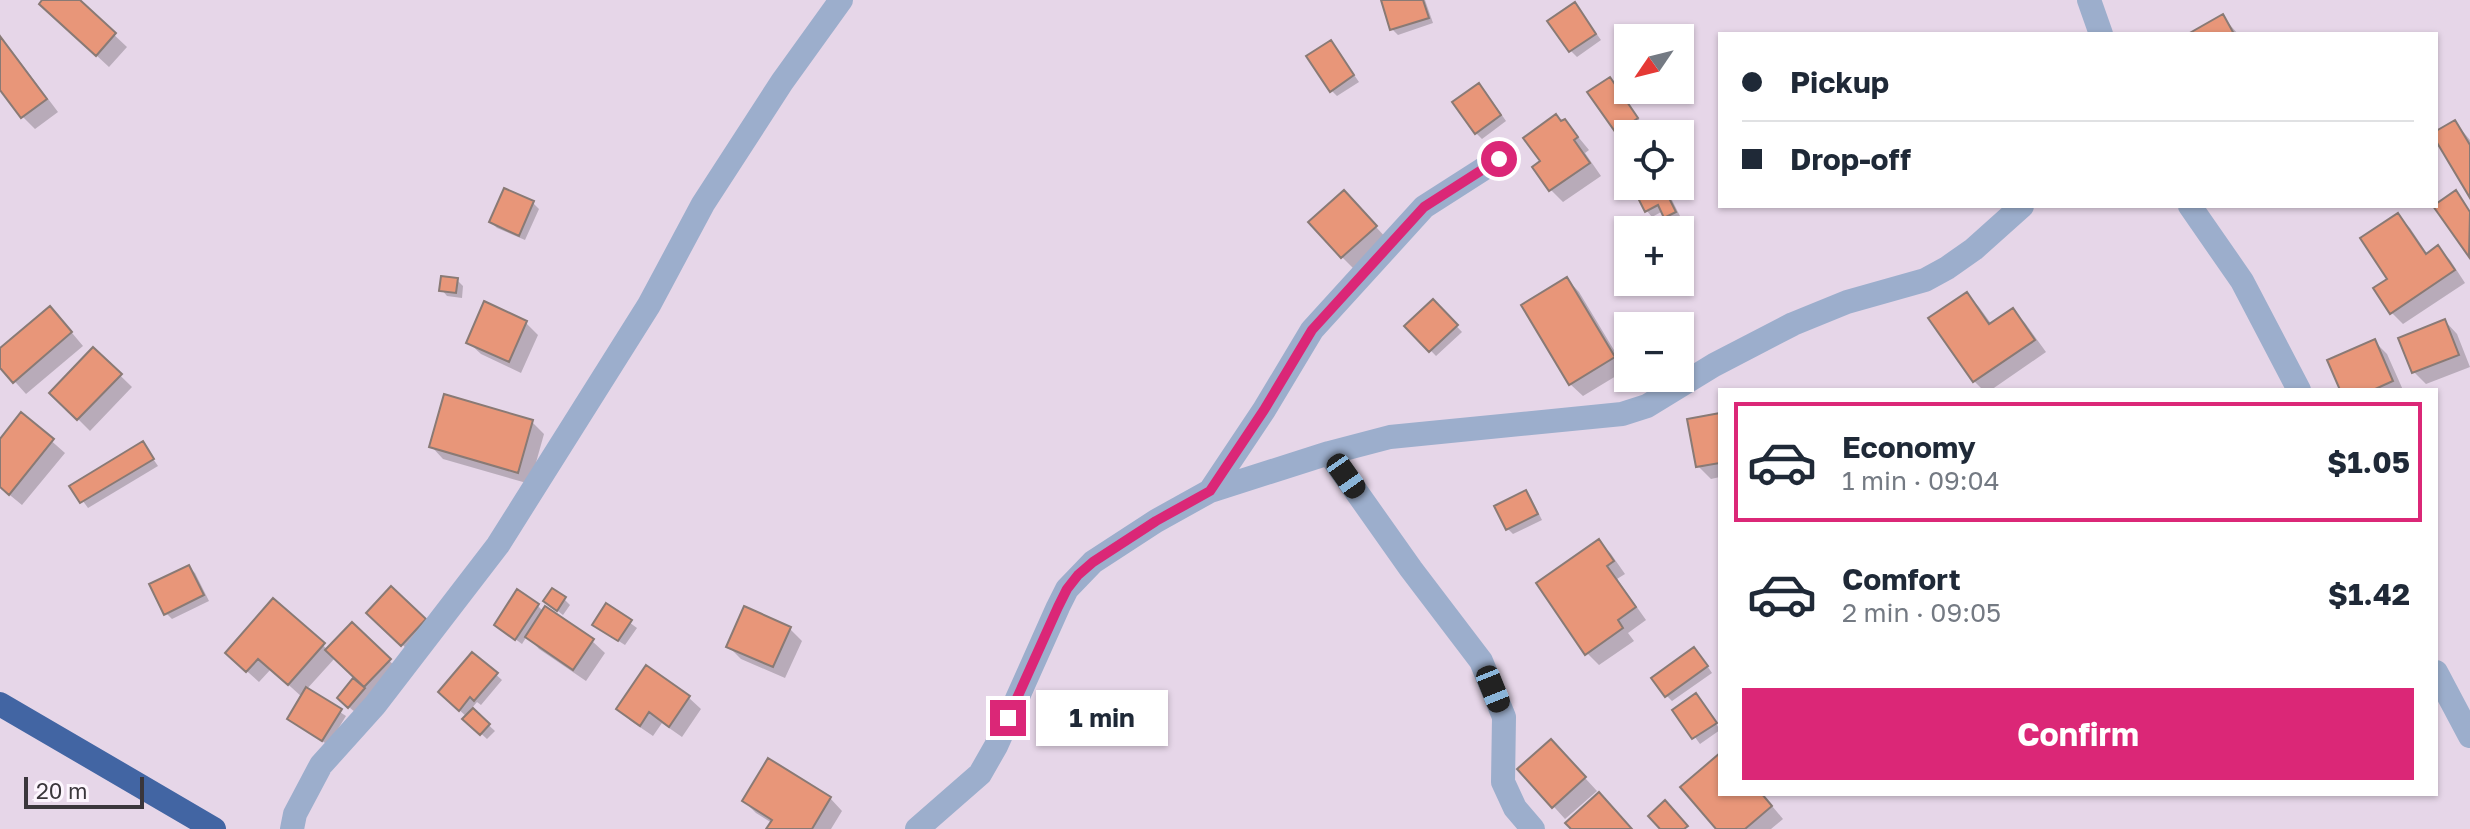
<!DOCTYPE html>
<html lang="en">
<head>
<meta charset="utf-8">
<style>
  body { margin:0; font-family:"Golos Text",sans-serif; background:#f6f6f7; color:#1f2937; height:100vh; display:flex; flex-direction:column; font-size:30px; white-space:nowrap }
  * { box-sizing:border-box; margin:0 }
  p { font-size:26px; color:#747a83 }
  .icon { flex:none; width:44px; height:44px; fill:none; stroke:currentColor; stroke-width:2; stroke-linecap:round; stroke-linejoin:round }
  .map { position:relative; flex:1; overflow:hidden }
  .panel { position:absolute; left:1718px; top:388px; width:720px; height:408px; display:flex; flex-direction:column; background:#fff; border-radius:0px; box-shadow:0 2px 6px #0004 }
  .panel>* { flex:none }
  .top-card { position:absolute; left:1718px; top:32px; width:720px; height:176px; border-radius:0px; box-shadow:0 2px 6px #0004; display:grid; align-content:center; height:176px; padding:0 24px; background:#fff }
  .needle { width:52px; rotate:235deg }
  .controls { position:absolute; left:1614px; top:24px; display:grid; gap:16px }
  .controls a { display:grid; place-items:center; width:80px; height:80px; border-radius:0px; background:#fff; box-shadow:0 2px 6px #0004; font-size:40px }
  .scale { position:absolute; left:24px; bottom:20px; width:120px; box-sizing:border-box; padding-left:8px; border:4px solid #3a363b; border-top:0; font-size:22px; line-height:28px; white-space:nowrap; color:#3a363b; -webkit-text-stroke:6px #fdf6fe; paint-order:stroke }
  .end { position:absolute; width:36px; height:36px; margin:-18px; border:10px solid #db2777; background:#fff; box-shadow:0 0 0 4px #fff }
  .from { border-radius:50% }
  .bubble { position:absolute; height:56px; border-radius:0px; background:#fff; box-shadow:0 2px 6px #0004; font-size:26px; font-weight:700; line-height:56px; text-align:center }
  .car { position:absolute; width:24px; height:48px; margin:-24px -12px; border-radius:10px; box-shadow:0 0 6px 2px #0007; background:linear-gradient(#222 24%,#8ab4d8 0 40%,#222 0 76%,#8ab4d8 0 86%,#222 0) }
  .top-card b { display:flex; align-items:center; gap:28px; height:76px; font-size:30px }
  .top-card b+b { border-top:2px solid #e0e1e3 }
  .top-card i { width:20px; height:20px; background:#1f2937 }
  ul { padding:14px 0 0; list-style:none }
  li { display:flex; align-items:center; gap:24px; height:120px; margin:0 16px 12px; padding:0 8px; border:4px solid transparent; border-radius:0px }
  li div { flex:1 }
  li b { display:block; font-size:30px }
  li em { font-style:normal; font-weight:700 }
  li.on { border-color:#db2777 }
  li>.icon { width:72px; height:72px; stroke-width:1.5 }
  .button { display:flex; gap:16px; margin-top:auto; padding:16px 24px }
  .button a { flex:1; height:92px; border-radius:0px; background:#db2777; color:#fff; font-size:32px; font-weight:700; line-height:92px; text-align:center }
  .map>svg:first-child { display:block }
  .built { fill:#e6d6e8; fill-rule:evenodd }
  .shadow { fill:#0003 }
  .building { fill:#e89679; stroke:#897a75; stroke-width:2 }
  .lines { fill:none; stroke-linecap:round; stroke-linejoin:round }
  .minor { stroke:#9caecc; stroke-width:24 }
  .highway { stroke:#4265a3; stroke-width:24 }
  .route { stroke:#db2777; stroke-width:10 }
</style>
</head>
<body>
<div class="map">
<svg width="2470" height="829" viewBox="0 0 2470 829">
  <rect width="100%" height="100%" fill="#f2e7f4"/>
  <path class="built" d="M0 0H2470V829H0ZM1720 34H2436V206H1720ZM1628 38H1680V90H1628ZM1628 134H1680V186H1628ZM1628 230H1680V282H1628ZM1628 326H1680V378H1628ZM1720 390H2436V794H1720Z"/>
  <path class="shadow" d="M45 0H77L127 47 109 67 54 16Z
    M1383 0H1425L1433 23 1398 35 1392 29Z
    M1580 11 1601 40 1577 57 1571 51Z
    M2222 16 2238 34H2191Z
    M0 39 12 51 58 112 35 129 23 117 0 86Z
    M1336 49 1359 82 1337 96 1331 90Z
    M1610 79 1643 125 1623 138 1590 93Z
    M1485 91 1506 121 1482 139 1476 133Z
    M1565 121 1589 150 1585 153 1601 176 1563 202 1551 190 1535 167 1543 162Z
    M2455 122 2470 140V194L2436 137V134Z
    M1634 186H1665L1681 218 1672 222 1663 211 1652 217 1647 211Z
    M533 203 539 209 525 240 497 228 491 222Z
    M1356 205 1387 239 1354 269 1342 257Z
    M2398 216 2410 228 2428 255 2438 248 2450 260 2465 283 2403 324 2391 312 2390 279Z
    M1567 279 1579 292 1626 370 1583 396 1570 384Z
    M457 280 463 286 462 298 447 296 442 290Z
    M1967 294 1979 307 1992 325 2013 311 2025 323 2046 352 1991 390H1983L1974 381Z
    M1433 301 1462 332 1436 356 1407 326Z
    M62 321 83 346 26 394 0 365V351Z
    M2445 321 2457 334 2470 367 2426 384 2414 372Z
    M526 323 538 335 521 373 481 354 468 342Z
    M2374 341 2387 354 2403 390H2342Z
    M93 349 132 387 90 431 51 392Z
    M22 415 65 453 22 505 0 487V442Z
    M1720 415V477L1711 479 1698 466Z
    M532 422 544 434 530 484 443 459 431 446Z
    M143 444 158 466 88 508 72 486Z
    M1525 492 1531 498 1542 520 1513 534 1507 528Z
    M1599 541 1611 554 1625 574 1617 579 1646 620 1628 633 1634 641 1599 665 1587 653Z
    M189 567 195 573 209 601 172 619 166 613Z
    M391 589 430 626 408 650 369 613Z
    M564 599 570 605 563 615 545 601Z
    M274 601 328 650 352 625 401 672 355 712 345 704 363 685 335 658 306 690 346 716 328 745 289 719 302 697 271 669 259 682 240 665Z
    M537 605 544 612 592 641 605 653 586 681 539 649 527 636 522 644 496 625Z
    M607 606 637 628 625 645 601 630Z
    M789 628 802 641 785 678 741 659 729 647Z
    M473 654 502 680 481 705 477 702 471 709 495 731 487 739 465 719 467 717 446 698Z
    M1700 655 1712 673 1672 701 1666 695Z
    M688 697 701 709 682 737 662 723 653 736 631 721 619 709Z
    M1702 701 1720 730 1700 744 1675 710Z
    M1563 754 1597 791 1565 819 1520 769Z
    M1720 756V794H1762L1783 819 1771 829H1718Z
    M830 798 842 811 831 829H769L772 823 756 813 744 801Z"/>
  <path class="building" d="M42 0H80L116 33 96 56 39 4Z
    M1381 0H1423L1429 18 1390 30Z
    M1575 2 1596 34 1569 52 1547 21Z
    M2223 14 2234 34H2188Z
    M0 36 47 99 21 118 0 90Z
    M1331 40 1354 75 1330 92 1306 56Z
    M1610 77 1638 118 1616 133 1587 92Z
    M1479 83 1501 115 1475 134 1452 102Z
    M1556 114 1561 121 1565 119 1578 137 1574 140 1590 163 1549 191 1532 167 1540 161 1523 138Z
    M2455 120 2470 145V198L2436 141V131Z
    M1632 186H1663L1676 212 1664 218 1658 205 1645 212Z
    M504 188 534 201 519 236 489 222Z
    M1344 190 1377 226 1341 258 1308 222Z
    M2456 190 2470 212 2469 257 2433 206Z
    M2398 213 2426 254 2438 245 2455 270 2390 314 2373 288 2387 279 2360 238Z
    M1659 218 1667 230H1641Z
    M441 276 458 278 456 293 439 291Z
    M1567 277 1615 357 1569 385 1521 305Z
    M1967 292 1989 324 2013 308 2035 340 1973 382 1928 318Z
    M1433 299 1458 325 1429 352 1404 326Z
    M484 301 527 321 509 362 466 343Z
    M50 306 72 332 13 383 0 368V348Z
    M2445 319 2459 355 2412 373 2398 338Z
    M2375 339 2393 381 2373 390H2340L2327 360Z
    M93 347 122 374 77 420 49 393Z
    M444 394 533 420 518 473 429 447Z
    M21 412 54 439 9 495 0 487V439Z
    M1720 413V463L1696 467 1687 419Z
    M143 441 154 459 80 503 69 486Z
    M1526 490 1538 514 1506 530 1494 506Z
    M1599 539 1614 561 1607 566 1636 607 1618 620 1623 628 1585 655 1536 583Z
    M189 565 204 595 164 615 149 584Z
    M391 586 426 619 401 646 366 613Z
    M552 588 566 597 557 611 543 601Z
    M517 589 539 604 515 640 494 625Z
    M273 598 325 643 288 685 258 659 246 672 225 653Z
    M606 603 632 620 618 641 592 625Z
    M545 606 594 639 573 670 525 637Z
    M744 606 791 627 773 667 726 647Z
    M352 622 391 659 364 687 325 650Z
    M1694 647 1708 666 1665 697 1651 678Z
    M472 652 498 673 474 701 470 697 459 711 438 692Z
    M646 665 690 696 669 727 649 712 640 726 616 709Z
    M353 678 365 688 348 708 337 698Z
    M306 687 342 709 322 741 287 719Z
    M1696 693 1717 723 1692 739 1672 710Z
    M473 708 490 724 480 735 462 719Z
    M1551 739 1586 777 1552 808 1517 769Z
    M1720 753V794H1762L1772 806 1745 829H1716L1680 787Z
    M768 758 831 797 812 829H766L772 820 742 801Z
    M1599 792 1632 829H1571L1565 823Z
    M1665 800 1688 826 1684 829H1660L1648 816Z"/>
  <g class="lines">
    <path class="minor" d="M2089 0 2101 34
      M2190 206 2242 281 2299 390
      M1329 453 1411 569 1481 661 1504 717 1503 782 1515 808 1533 829
      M1210 491 1264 410 1312 330 1424 207 1499 159
      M2436 672 2470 736
      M292 829 295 814 321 765 375 705 498 545 649 305 703 204 782 82 841 0
      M917 829 980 774 996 746 1058 607 1067 589 1093 562 1156 521 1210 491 1329 453 1390 437 1622 414 1647 406 1714 365 1793 324 1847 302 1925 280 1947 268 1974 249 2022 206"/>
    <path class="highway" d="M0 704 214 829"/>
  </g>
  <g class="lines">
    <path class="route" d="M1008 718 1058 607 1067 589 1078 575 1093 562 1156 521 1210 491 1264 410 1312 330 1424 207 1499 159"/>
  </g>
</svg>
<div class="controls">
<a><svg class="needle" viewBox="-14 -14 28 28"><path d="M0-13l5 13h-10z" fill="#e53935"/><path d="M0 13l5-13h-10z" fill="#747a83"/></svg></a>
<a><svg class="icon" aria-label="locate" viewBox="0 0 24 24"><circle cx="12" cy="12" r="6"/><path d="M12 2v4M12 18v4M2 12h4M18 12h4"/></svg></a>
<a>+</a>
<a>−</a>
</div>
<div class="scale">20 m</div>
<i class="end from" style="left:1499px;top:159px"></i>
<i class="end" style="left:1008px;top:718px"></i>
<div class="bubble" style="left:1036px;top:690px;width:132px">1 min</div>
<i class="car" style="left:1346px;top:476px;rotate:145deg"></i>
<i class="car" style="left:1493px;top:689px;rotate:158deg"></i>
<div class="top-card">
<b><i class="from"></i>Pickup</b>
<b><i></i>Drop-off</b>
</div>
<section class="panel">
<ul>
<li class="on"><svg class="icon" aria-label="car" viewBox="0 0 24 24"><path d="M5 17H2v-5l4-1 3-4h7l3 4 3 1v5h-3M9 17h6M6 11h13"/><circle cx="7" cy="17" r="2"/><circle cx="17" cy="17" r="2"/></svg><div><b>Economy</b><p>1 min · 09:04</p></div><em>$1.05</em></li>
<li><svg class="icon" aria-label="car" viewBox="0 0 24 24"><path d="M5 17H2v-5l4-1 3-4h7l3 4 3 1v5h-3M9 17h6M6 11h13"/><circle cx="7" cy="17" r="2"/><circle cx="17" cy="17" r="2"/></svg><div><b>Comfort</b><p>2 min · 09:05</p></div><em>$1.42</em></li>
</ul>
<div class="button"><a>Confirm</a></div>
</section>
</div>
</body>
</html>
